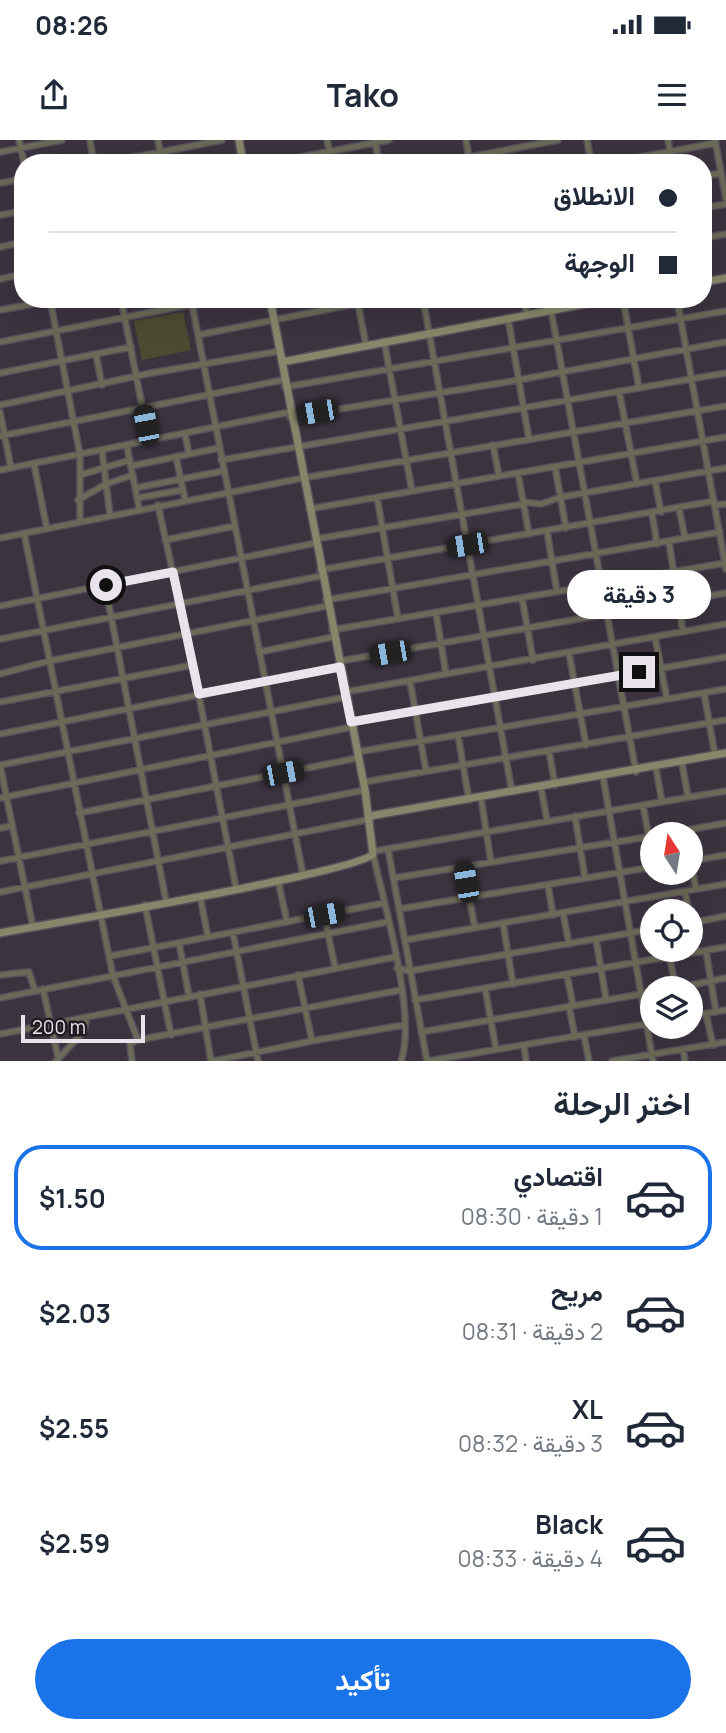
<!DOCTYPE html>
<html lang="ar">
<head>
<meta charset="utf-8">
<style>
  body { margin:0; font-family:Manrope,Vazirmatn,sans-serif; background:#f6f6f7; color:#1f2937; direction:rtl; height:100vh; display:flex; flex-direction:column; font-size:26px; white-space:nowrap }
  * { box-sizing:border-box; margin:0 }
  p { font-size:23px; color:#747a83 }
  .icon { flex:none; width:38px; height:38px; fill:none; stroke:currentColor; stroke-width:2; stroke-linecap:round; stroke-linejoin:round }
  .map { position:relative; height:921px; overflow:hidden; direction:ltr }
  .drawer { display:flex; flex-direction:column; background:#fff; flex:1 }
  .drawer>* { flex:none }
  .hud { position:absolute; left:14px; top:14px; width:698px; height:154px; border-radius:28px; box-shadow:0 7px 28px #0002; direction:rtl; display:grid; align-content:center; height:154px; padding:0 35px; background:#fff }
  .needle { width:46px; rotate:348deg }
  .buttons { position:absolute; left:640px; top:682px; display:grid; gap:14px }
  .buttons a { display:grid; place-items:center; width:63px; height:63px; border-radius:50%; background:#fff; box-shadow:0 7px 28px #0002; font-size:35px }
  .scale { position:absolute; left:21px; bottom:18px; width:124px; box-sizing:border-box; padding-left:7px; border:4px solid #e9e4ec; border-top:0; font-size:19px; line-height:24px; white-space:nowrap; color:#e9e4ec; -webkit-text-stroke:5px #201d22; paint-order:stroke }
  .end { position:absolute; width:32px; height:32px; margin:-16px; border:9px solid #e9e4ec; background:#111; box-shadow:0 0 0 4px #111 }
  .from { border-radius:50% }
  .bubble { position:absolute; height:49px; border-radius:24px; background:#fff; box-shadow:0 7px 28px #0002; font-size:23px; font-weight:700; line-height:49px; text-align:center; direction:rtl }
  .car { position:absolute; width:21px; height:42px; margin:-21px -10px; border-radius:9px; box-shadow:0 0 5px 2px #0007; background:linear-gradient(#222 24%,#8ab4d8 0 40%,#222 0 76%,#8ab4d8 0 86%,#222 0) }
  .hud b { display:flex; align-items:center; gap:24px; height:66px; font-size:26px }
  .hud b+b { border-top:2px solid #e0e1e3 }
  .hud i { width:18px; height:18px; background:#1f2937 }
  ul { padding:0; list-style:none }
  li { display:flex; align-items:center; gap:21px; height:105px; margin:0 14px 10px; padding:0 21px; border:4px solid transparent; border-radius:28px }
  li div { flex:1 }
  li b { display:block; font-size:26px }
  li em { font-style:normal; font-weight:700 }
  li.on { border-color:#1a73e8 }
  li>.icon { width:63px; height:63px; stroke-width:1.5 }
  h2 { padding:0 35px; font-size:32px; line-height:84px }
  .button { display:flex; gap:14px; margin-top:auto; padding:14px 35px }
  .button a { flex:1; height:80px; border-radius:42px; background:#1a73e8; color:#fff; font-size:28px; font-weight:700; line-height:80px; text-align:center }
  .status { display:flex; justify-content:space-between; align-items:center; height:49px; padding:0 35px; background:#fff; direction:ltr }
  .status svg { height:19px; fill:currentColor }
  header { display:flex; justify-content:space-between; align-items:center; height:91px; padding:0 35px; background:#fff; font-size:32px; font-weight:700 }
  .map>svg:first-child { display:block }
  .green { fill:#4b4b31 }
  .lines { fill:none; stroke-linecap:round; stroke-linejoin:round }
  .street-casing { stroke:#57505b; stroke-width:8 }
  .secondary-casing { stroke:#57505b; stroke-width:10 }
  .street { stroke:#6a6a58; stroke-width:5 }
  .secondary { stroke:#86876a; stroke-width:7 }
  .route { stroke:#e9e4ec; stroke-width:9 }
</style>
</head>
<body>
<div class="status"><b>08:26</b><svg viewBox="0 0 49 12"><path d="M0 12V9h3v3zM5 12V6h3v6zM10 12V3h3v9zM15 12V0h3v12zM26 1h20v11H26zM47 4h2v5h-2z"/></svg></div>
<header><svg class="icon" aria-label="menu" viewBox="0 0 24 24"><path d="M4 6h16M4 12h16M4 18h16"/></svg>Tako<svg class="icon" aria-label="share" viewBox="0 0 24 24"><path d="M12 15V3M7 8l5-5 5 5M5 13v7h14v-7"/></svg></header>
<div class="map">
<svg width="726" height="921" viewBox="0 0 726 921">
  <rect width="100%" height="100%" fill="#3b343f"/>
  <path class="green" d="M183 172 191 210 142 220 134 181Z"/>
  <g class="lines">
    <g class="street-casing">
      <path id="street" d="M19 0 24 23
        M90 0 94 23
        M158 0 162 23
        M327 0 332 23
        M375 0 379 23
        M466 0 469 17
        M587 0 591 23
        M668 0 672 23
        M715 0 726 59
        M0 12 62 0
        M498 12 500 23
        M105 23 222 0
        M270 23 389 0
        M439 23 558 0
        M609 23 716 3
        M704 36 721 33
        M0 43 23 39
        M704 68 726 64
        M0 75 23 71
        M704 98 726 94
        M0 107 23 102
        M0 139 23 134
        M50 159 80 315V381
        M121 159 149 301
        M191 159 303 735
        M357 159 366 205
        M423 159 512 652
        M524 159 527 175
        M623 159 639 248
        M677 159 726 429
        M0 170 61 159
        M551 170 636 632
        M508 178 529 299
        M198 195 380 159
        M384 201 412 351
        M0 202 218 159
        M96 214 102 245
        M0 233 131 207
        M285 247 726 171
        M619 251 637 344
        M0 265 151 233 280 211
        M0 272 11 328
        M290 277 507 242 726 202
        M185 294 189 314
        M0 296 283 240
        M493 305 499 336
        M127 306 139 368
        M102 311 110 375
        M176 317 185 359
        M221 320 726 233
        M34 324 47 389
        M131 326 219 308
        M555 327 566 388
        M0 330 290 272
        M518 333 529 394
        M80 335 130 320
        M655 341 661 372
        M135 348 223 331
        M377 357 398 479
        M137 358 183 350
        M78 360 106 344 133 335
        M523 362 541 364 561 357 726 328
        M715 365 726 364
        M679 368 685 398
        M309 369 726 297
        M652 373 657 404
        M547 391 557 452
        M24 393 113 836 138 900
        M0 398 303 338 726 266
        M316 399 523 364
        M165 400 235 386
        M669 402 683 492
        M320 430 714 361
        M105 445 166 761
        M522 458 533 520
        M326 460 720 392
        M0 466 316 403
        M436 473 446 534
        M332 490 725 423
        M655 497 667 559
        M0 499 321 436
        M259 512 333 497
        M569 513 586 605
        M340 521 726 453
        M193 525 236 748
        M0 534 49 521 327 466
        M410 541 426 631
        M345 552 726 484
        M704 553 715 615
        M0 562 193 525 158 365
        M351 582 726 517
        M0 594 340 527
        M458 595 469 660
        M549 611 555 645
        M357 612 726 549
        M682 623 688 657
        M0 625 346 557
        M0 625 33 787
        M656 628 662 662
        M603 637 653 921
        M364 642 726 580
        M541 648 547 680
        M0 658 352 587
        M481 658 491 722
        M643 665 653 720
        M79 673 358 618
        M575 676 585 738
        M0 688 12 686
        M660 695 726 683
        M388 709 427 921
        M375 711 726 651
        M373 714C384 763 417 876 401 921
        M0 721 365 650
        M691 721 726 715
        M691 723 696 749
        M463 726 475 788
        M394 738 653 696
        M278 740 287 782
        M548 745 553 775
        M0 752 371 679
        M685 752 689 772
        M200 756 208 797
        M145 765 171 895
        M399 769 653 727
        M563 773 569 804
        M324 775 335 827
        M503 783 513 844
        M691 783 726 776
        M233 793 258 921
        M596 799 606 859
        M405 800 726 744
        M179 803 189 856
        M668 810 676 848
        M706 811 716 872
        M110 816 384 763
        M397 828 409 831 653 789
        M0 835 29 832 35 851
        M567 835 573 865
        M485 848 496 909
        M43 849 58 917
        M672 849 726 838
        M200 854 211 921
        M0 858 387 782
        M415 860 726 807
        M569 866 575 897
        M706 874 713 905
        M691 876 726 870
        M421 892 653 852
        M0 894 395 817
        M584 896 589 921
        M312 901 404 885
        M524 905 526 921
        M683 909 685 921
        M56 921 84 891 87 877
        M132 921 130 904 138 900 401 850
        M213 921 312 901 298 835
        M428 921 653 883
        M612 921 726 902"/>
    </g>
    <g class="secondary-casing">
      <path id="secondary" d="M239 0 243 23
        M704 142 726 138
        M282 222 611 159
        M370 676 726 613
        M0 793C48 784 358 732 373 714L365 650 270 159"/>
    </g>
    <use href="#street" class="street"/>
    <use href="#secondary" class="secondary"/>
  </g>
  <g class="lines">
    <path class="route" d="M106 445 173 432 199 554 340 527 351 582 639 532"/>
  </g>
</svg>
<div class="buttons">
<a><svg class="needle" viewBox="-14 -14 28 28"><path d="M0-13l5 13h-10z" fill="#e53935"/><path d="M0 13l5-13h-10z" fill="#747a83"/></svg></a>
<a><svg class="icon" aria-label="locate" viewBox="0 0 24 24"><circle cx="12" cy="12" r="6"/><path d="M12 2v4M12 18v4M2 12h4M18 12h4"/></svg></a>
<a><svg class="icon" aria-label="layers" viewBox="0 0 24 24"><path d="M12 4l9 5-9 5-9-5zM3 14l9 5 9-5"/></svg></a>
</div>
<div class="scale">200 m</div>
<i class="end from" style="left:106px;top:445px"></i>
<i class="end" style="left:639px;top:532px"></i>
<div class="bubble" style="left:567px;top:430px;width:144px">3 دقيقة</div>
<i class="car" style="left:317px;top:272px;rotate:260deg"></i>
<i class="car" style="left:146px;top:285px;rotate:349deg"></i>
<i class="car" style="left:467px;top:405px;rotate:261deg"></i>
<i class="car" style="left:390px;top:513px;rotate:260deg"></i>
<i class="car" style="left:283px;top:633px;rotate:79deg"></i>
<i class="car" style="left:466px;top:742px;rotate:350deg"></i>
<i class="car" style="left:324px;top:775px;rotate:79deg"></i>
<div class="hud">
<b><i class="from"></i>الانطلاق</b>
<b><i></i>الوجهة</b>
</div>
</div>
<section class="drawer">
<h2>اختر الرحلة</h2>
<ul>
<li class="on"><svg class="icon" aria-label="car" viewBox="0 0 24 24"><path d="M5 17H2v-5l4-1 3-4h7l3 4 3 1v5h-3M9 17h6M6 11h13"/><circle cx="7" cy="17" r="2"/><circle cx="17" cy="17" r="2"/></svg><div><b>اقتصادي</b><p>1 دقيقة · 08:30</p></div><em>$1.50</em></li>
<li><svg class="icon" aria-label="car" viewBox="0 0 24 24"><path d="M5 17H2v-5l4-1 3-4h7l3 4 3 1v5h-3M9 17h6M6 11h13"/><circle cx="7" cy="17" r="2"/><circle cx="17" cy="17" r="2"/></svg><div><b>مريح</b><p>2 دقيقة · 08:31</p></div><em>$2.03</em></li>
<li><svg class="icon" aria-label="car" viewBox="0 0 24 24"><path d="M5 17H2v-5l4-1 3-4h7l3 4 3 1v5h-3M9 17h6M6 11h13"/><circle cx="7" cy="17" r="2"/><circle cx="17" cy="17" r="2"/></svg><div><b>XL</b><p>3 دقيقة · 08:32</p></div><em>$2.55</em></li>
<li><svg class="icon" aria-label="car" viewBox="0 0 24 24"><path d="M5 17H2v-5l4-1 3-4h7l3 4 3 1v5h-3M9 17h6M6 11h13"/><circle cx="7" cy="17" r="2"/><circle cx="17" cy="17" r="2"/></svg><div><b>Black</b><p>4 دقيقة · 08:33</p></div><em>$2.59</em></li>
</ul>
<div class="button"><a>تأكيد</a></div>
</section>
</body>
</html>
